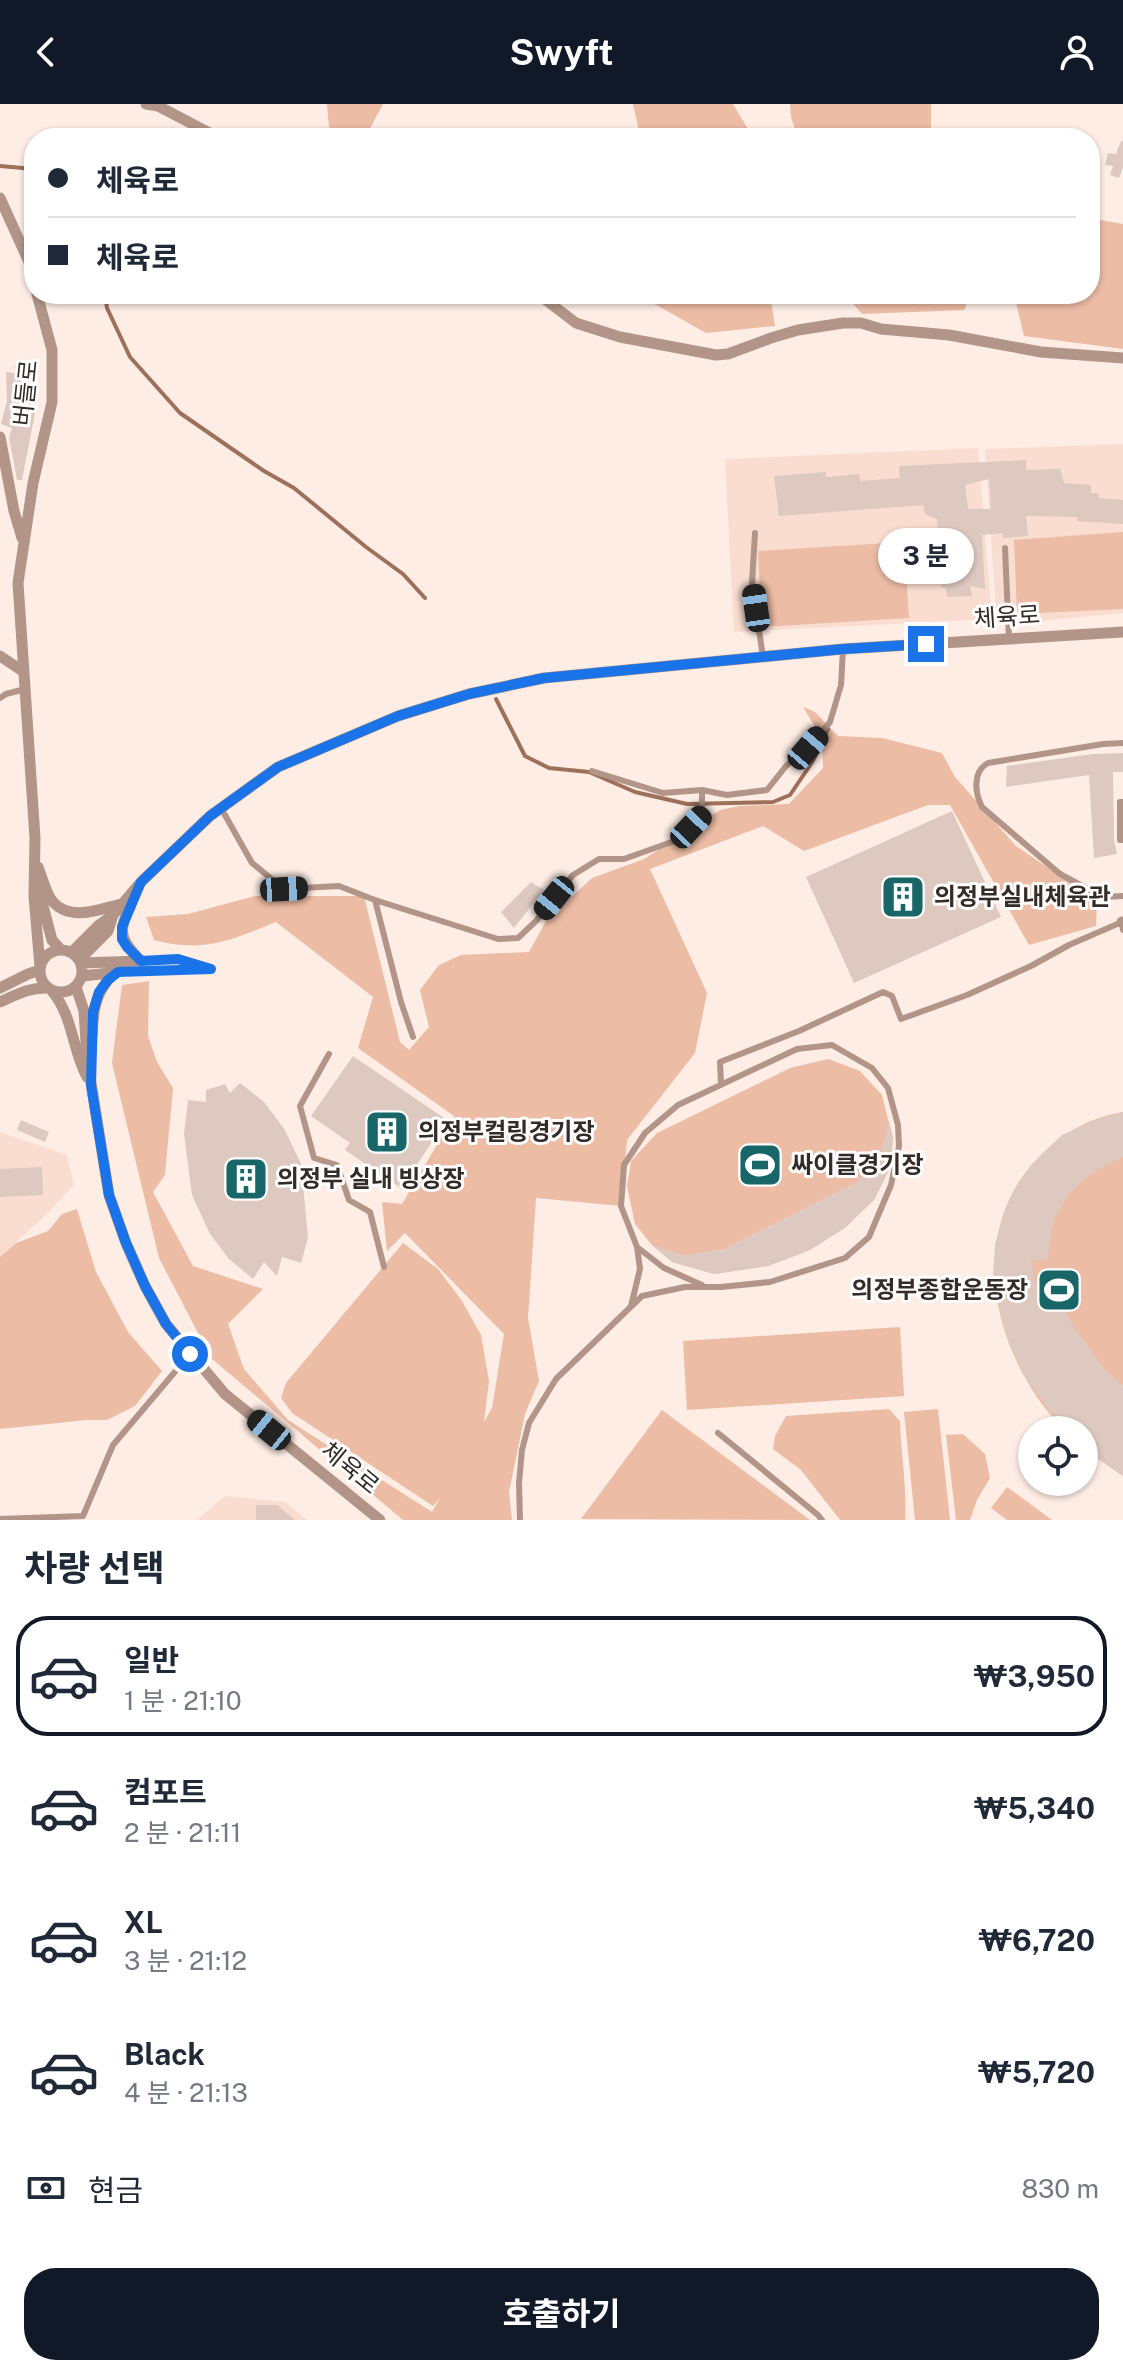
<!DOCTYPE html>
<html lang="ko">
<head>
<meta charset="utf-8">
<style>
  body { margin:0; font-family:"Public Sans","Noto Sans KR",sans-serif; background:#f6f6f7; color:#1f2937; height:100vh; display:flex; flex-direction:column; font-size:30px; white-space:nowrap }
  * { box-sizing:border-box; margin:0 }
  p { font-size:26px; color:#747a83 }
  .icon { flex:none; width:44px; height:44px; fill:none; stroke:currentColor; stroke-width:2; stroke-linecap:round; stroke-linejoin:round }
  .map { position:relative; height:1416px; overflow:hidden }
  .side { display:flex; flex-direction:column; background:#fff; flex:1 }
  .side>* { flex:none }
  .top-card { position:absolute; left:24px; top:24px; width:1076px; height:176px; border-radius:32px; box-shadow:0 2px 6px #0004; display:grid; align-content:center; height:176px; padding:0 24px; background:#fff }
  .controls { position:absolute; left:1018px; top:1312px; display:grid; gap:16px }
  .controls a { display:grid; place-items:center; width:80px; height:80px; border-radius:50%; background:#fff; box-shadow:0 2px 6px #0004; font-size:40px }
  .end { position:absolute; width:36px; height:36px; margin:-18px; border:10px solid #1a73e8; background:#fff; box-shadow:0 0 0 4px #fff }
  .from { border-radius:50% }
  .bubble { position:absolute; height:56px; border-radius:28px; background:#fff; box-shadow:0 2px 6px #0004; font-size:26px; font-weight:700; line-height:56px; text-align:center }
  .car { position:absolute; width:24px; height:48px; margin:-24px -12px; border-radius:10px; box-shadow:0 0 6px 2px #0007; background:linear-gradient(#222 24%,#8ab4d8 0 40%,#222 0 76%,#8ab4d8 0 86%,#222 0) }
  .top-card b { display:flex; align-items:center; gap:28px; height:76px; font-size:30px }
  .top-card b+b { border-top:2px solid #e0e1e3 }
  .top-card i { width:20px; height:20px; background:#1f2937 }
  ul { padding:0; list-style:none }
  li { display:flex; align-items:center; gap:24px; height:120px; margin:0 16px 12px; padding:0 8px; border:4px solid transparent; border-radius:32px }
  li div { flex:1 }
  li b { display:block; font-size:30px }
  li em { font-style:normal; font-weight:700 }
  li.on { border-color:#111827 }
  li>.icon { width:72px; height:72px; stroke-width:1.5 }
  h2 { padding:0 24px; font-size:36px; line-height:96px }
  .pay { display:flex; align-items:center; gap:20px; height:88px; padding:0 24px; font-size:30px }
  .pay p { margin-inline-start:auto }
  .button { display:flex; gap:16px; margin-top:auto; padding:16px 24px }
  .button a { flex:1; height:92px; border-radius:32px; background:#111827; color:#fff; font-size:32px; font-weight:700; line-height:92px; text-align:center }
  header { display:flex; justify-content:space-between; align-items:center; height:104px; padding:0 24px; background:#111827; color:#fff; font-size:36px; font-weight:700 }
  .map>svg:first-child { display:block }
  .built { fill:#f9ddd0 }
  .green { fill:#ecbca5 }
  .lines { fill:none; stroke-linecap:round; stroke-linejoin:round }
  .stream { stroke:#9e705a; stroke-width:4 }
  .building { fill:#ddc9bf; fill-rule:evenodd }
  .lane { stroke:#b29588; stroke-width:6 }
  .street { stroke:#b29588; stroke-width:11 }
  .route { stroke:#1a73e8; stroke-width:10 }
  .labels { text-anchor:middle; stroke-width:6; stroke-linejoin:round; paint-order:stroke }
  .street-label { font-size:24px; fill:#342c28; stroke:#fefefe }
  .poi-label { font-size:24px; font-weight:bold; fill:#342c28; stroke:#fefefe; text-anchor:start }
</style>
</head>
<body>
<header><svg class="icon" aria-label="back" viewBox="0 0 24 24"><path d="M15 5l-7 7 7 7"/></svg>Swyft<svg class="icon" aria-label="person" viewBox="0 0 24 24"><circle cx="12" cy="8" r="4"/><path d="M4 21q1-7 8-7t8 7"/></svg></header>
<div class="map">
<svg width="1123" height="1416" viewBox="0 0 1123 1416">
  <rect width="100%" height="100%" fill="#fdede5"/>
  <path class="built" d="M1123 340V509L997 521 985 345Z
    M978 344 992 515 734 528 725 355Z
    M0 1028 67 1051 74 1081 47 1110 0 1153Z
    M225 1392 285 1398 307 1416H197Z"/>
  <path class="green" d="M327 0H383L365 34H330Z
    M633 0H733L748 25 749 34H627L638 23Z
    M790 0H931V34H798L791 13Z
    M1090 114 1123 120V245L1024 232 1014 190H1090Z
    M637 190H770L775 222 706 229Z
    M845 190H968L965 206 862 210Z
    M1123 428V505L1017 510 1014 436Z
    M904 438 909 514 762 523 758 447Z
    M803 603 815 608 838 632 882 634 942 649 955 673 1016 742 1097 797 1096 822 1029 841 950 701H928L804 747 763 722 650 765 707 889 695 949 627 1036 621 1102 536 1094 528 1214 539 1277 525 1310 509 1388 512 1416H403L211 1254 159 1154 112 959 122 881 149 877 148 932 157 958 173 984 165 1071 153 1088 193 1162 263 1185 228 1220 244 1265 288 1316 432 1408 440 1394 433 1402 292 1309 281 1294 286 1279 403 1139 438 1165 462 1197 481 1231 489 1277 484 1318 492 1304 504 1230 405 1129 387 1147 382 1098 402 1100 454 1012 358 944 373 893 276 818C229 837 205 849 154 836L146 813 188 810 255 792H364L400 938 409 946 429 923 420 886 439 861 461 851 529 848 546 817 592 774 644 755 720 706 739 702 789 700 823 664 822 634Z
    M828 955 860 967 882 991 893 1036 889 1066 874 1096 810 1146 768 1162 714 1170 672 1158 651 1140 635 1120 627 1082 631 1057 657 1029 790 964Z
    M1123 1008V1372L1084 1345V1326H1064C993 1253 962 1127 1042 1050 1066 1027 1090 1014 1123 1008Z
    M77 1105 96 1168 128 1228 162 1267 135 1302 107 1316H87L0 1325V1153L16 1139 48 1127 62 1110Z
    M900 1223 904 1292 687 1306 683 1237Z
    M889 1305 900 1317C901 1350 907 1383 905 1416H840L801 1366 773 1345 775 1332 786 1312Z
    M938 1305 950 1416H915L904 1308Z
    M662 1306 810 1416 581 1415Z
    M963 1330 985 1350 990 1374 977 1396 970 1416H956L946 1331Z
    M1007 1383 1052 1416H1007L991 1404Z"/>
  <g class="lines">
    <path class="stream" d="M0 62 23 64 34 69
      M105 190 107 204 130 253 180 309 264 367 294 384 366 443 403 470 425 494
      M496 595 525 652 549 664 589 668 635 688 687 700 773 698 790 691 813 657 828 625"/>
  </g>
  <path class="building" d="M1121 37H1123V63L1119 74 1110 71 1113 62 1105 61 1108 49 1116 50Z
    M14 260 31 280V308L35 309 22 376H17L9 333 12 324 1 320 7 297 6 268 15 269Z
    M1026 356V366L1060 365 1064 379 1091 381V389H1098L1099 394 1123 396V420L1077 417V413L1026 412 1028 432 1004 434 1002 429 982 431 985 485 970 482 972 492 947 493 946 484 941 483 937 415 925 410 923 401 779 412 774 372 826 368V373L859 370 860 377 900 374 899 362ZM989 375 991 405H968L965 381Z
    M1123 649V668H1113L1114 736 1117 750 1094 754 1089 671 1006 683 1007 662 1093 650Z
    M952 707 1001 813 854 879 806 773Z
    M531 778 544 786 514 824 501 808Z
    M353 952 447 1016 401 1084 345 1046 350 1039 311 1012Z
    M240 979 264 998 285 1026 301 1060 308 1134 301 1159 282 1153 277 1172 264 1158 253 1175 229 1155 210 1130 192 1091 184 1030 188 996 206 998V986L225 980 230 989Z
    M1123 1008V1053L1090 1070 1069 1089 1054 1116 1047 1156H1031L1035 1180 1053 1187 1078 1229 1107 1268 1123 1281V1372L1084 1345V1326H1064L1027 1276 1009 1240 1002 1217 993 1170 995 1141 1003 1111 1015 1084 1031 1061 1062 1031 1098 1015Z
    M21 1016 49 1028 45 1038 17 1026Z
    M889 1016 893 1033 892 1048 887 1070 874 1096 845 1124 810 1146 768 1162 714 1170 672 1158 652 1141 683 1151 723 1145 858 1077 878 1055Z
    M42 1063 43 1091 0 1093V1065Z
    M256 1401H277L295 1416H256Z"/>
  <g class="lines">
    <path class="lane" d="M755 429 752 479 763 553
      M1005 444 1009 535
      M0 594 6 590 25 585
      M1123 639 1103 640 988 659C972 668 975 689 982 703L1060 770 1103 793 1123 792
      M592 667 663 689 702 686 727 691 767 686 786 662 808 644 830 618 841 581 843 545
      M1123 698H1120V736H1123
      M221 704 252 759 284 785 339 782 375 796 401 898 413 933
      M375 796 498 835 518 834 536 817 573 771 599 755H624L680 735 702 711V686
      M141 857 178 855 203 863
      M117 869 211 865
      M329 950 300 1002 314 1054 337 1061 349 1096 370 1108 384 1163
      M721 981 720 958 799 927 883 888 892 892 901 915 967 891 1031 862 1069 841 1122 818 1123 826
      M637 1143 664 1164 702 1181
      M718 1329 818 1411 822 1416
      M0 1415 83 1412 113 1341 190 1250
      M520 1416 519 1379 522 1346 529 1319 556 1275 642 1192 685 1183H721L770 1178 845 1154 869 1133 891 1081 899 1042 898 1021 888 984 872 964 832 941 797 945 678 1001 645 1029 624 1061 621 1102 637 1143 640 1165 631 1202"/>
    <path class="street" d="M146 0 158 2 219 34
      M0 94 29 158 34 177
      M37 190 52 246V298L33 379 18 479 35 734 34 792 40 863
      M538 190 576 219 620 233 716 251 728 250 771 234 798 226 843 219H861L881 225 949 231 1041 248 1123 254
      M0 333 14 407 22 434
      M0 552 24 568
      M38 763C42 773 46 790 53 798 71 818 100 805 121 800
      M39 787 52 836 60 845
      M135 787C124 823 111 827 141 857
      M1122 818 1123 819
      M40 867a21 21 0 1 1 42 0a21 21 0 1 1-42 0Z
      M72 848 99 821 112 812
      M80 855 108 827 113 811 141 778 210 712 278 663 398 612 469 590 544 574 843 545 1123 528
      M82 859 141 857
      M83 872 118 868
      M76 883 84 907 87 954 109 1091 126 1139 145 1182 166 1220 225 1290 380 1416
      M0 884 28 870 40 866
      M52 887C73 912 72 945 87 973
      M0 898C16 891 30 883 48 884
      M92 932C93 911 94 893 108 876"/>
  </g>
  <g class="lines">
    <path class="route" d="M190 1250 166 1220 145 1182 126 1139 109 1091 91 981 93 908 99 888 108 876 118 868 211 865 178 855 141 857 127 843 122 835V823L141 778 210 712 278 663 398 612 469 590 544 574 843 545 926 540"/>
  </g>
  <defs>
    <g id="building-square" transform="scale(2.3)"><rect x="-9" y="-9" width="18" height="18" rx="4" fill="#186667" stroke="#fefefe"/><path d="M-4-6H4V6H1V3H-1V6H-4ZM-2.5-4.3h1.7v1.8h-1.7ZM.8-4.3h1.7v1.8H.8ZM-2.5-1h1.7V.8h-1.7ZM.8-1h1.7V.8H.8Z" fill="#fff"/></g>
    <g id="stadium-square" transform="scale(2.3)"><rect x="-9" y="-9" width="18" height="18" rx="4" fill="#186667" stroke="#fefefe"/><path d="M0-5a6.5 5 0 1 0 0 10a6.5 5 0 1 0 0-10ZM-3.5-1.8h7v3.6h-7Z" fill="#fff"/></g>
  </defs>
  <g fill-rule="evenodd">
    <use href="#building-square" x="903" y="793"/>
    <use href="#building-square" x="387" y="1028"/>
    <use href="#stadium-square" x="760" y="1061"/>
    <use href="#building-square" x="246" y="1075"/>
    <use href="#stadium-square" x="1059" y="1186"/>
  </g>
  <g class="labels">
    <g class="street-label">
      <text transform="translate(26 289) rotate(-84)" y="8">버들로</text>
      <text transform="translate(1007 513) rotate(-4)" y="8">체육로</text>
      <text transform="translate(350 1364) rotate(39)" y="8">체육로</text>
    </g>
    <g class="poi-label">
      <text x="934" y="801">의정부실내체육관</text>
      <text x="418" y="1036">의정부컬링경기장</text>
      <text x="791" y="1069">싸이클경기장</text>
      <text x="277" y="1083">의정부 실내 빙상장</text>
      <text x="1028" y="1194" text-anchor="end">의정부종합운동장</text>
    </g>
  </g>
</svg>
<div class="controls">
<a><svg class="icon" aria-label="locate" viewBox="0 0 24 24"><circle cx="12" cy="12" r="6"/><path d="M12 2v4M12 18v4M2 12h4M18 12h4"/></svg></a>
</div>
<i class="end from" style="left:190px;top:1250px"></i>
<i class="end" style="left:926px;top:540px"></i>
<div class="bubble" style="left:878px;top:424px;width:96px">3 분</div>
<i class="car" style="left:756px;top:504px;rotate:352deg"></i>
<i class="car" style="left:808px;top:644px;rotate:41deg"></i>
<i class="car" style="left:691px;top:723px;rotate:43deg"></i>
<i class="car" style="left:284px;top:785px;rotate:87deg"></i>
<i class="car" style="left:554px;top:794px;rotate:219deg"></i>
<i class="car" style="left:269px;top:1326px;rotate:309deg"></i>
<div class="top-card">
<b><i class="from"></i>체육로</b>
<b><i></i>체육로</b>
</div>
</div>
<section class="side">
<h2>차량 선택</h2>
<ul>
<li class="on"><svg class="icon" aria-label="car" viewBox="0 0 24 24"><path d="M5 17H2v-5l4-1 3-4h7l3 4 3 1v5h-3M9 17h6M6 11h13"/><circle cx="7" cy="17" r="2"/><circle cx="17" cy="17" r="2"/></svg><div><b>일반</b><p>1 분 · 21:10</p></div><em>₩3,950</em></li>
<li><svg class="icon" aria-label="car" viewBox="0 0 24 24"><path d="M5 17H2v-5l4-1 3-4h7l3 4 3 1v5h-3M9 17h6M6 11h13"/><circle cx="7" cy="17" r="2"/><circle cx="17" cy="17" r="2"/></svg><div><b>컴포트</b><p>2 분 · 21:11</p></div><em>₩5,340</em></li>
<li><svg class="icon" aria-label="car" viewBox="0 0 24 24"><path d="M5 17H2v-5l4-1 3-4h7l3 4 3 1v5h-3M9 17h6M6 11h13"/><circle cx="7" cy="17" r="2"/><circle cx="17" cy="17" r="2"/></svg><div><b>XL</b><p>3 분 · 21:12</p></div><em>₩6,720</em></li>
<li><svg class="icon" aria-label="car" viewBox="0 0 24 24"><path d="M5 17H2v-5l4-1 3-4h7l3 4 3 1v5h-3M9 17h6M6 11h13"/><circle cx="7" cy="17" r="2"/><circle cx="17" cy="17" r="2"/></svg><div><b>Black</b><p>4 분 · 21:13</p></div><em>₩5,720</em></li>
</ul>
<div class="pay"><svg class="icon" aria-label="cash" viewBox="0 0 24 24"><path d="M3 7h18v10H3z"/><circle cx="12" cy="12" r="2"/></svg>현금<p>830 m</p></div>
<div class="button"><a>호출하기</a></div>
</section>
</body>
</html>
